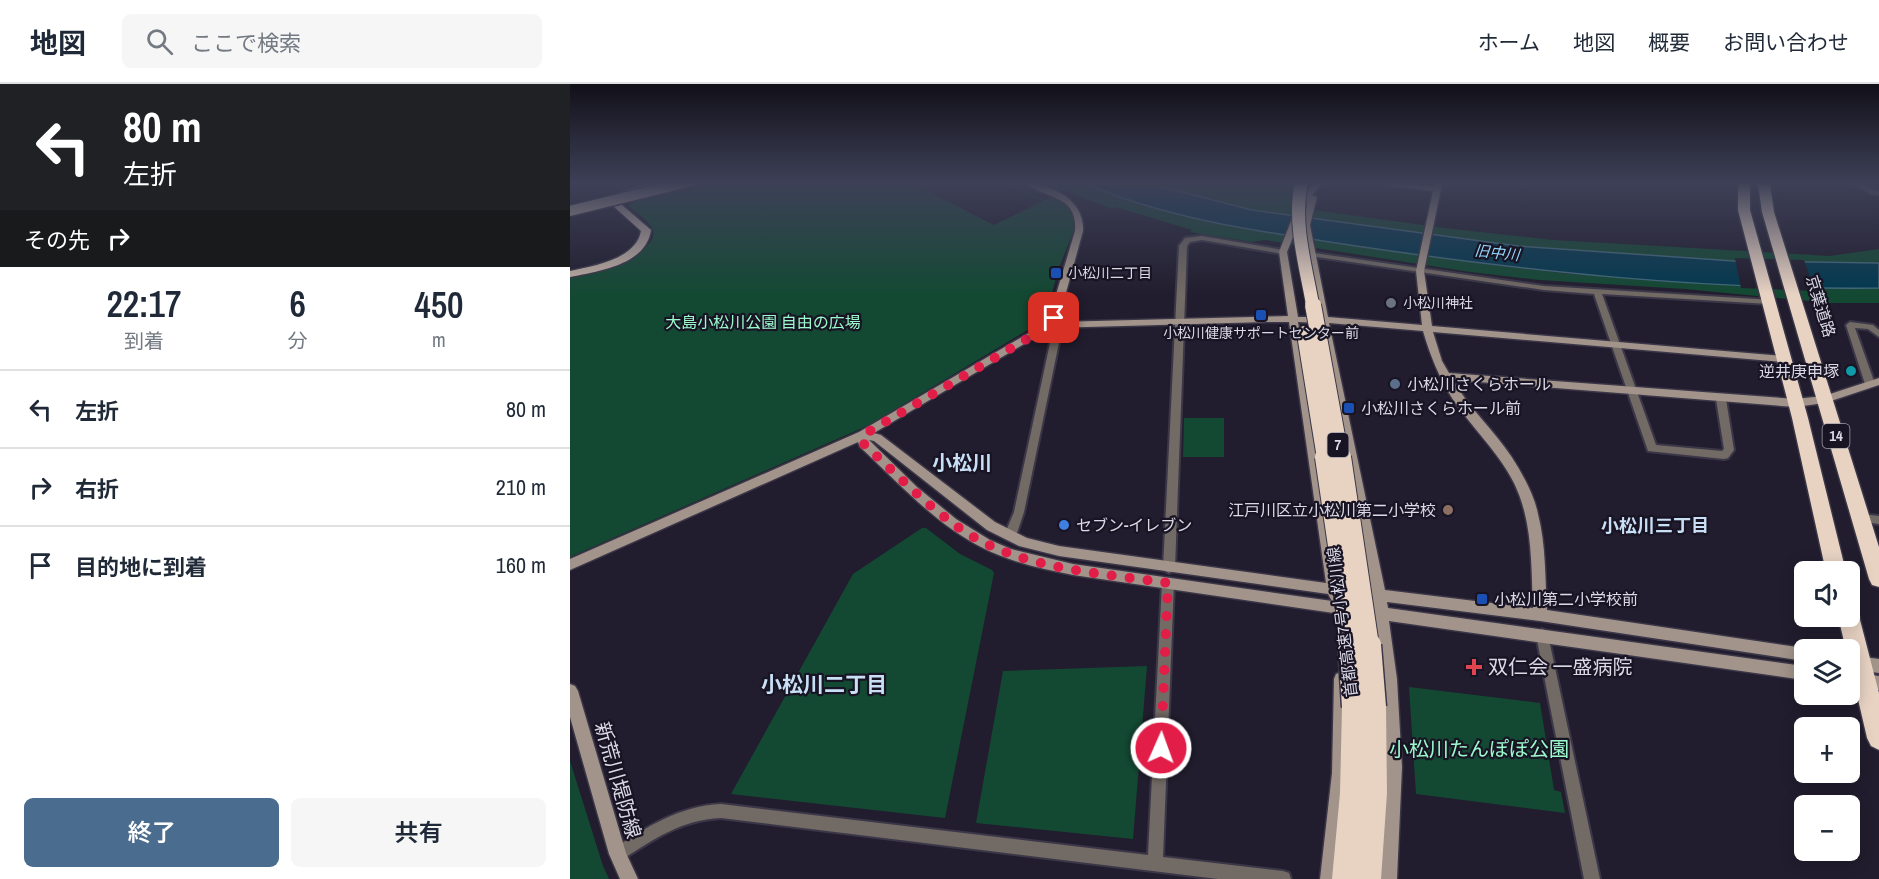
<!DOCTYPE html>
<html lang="ja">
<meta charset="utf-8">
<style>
:root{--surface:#fff;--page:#f6f6f7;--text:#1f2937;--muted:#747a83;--line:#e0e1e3;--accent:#4a6c8e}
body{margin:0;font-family:"Archivo Narrow","Noto Sans JP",sans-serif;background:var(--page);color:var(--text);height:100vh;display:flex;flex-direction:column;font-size:22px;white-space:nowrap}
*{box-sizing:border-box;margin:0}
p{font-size:20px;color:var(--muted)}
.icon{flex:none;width:33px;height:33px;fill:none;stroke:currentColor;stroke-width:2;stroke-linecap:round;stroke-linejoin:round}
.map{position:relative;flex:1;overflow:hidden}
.panel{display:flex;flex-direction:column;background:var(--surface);width:570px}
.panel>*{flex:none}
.guide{background:#202124;color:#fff;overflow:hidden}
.fabs{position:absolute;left:1224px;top:477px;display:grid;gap:12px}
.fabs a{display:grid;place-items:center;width:66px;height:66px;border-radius:9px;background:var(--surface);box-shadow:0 3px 15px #0003;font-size:30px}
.pin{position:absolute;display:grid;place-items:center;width:51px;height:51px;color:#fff;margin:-26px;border-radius:12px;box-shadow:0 3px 9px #0006}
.me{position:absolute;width:66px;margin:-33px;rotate:2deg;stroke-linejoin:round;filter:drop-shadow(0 0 4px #0008)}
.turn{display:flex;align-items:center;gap:21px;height:126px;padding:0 24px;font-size:27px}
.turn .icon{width:78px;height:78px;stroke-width:2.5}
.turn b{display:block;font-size:42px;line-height:51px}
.then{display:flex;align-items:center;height:57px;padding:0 24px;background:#0003;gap:12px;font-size:22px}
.eta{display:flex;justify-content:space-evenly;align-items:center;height:102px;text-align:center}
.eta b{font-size:36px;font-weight:600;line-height:42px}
.cta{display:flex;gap:12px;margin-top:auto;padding:12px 24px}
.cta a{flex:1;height:69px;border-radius:9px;background:var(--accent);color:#fff;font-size:24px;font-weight:600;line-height:69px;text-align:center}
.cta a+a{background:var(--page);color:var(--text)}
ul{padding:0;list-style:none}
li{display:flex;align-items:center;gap:18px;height:78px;padding:0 24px;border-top:2px solid var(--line)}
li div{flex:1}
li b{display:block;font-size:22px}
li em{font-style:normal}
header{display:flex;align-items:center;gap:36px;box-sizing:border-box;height:84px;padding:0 30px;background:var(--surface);border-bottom:2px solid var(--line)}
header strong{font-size:28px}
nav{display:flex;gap:33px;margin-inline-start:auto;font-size:21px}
.search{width:420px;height:54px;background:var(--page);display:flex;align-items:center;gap:15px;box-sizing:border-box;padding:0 21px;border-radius:9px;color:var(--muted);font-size:22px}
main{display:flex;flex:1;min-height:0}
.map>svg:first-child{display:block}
.green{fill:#134933}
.water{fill:#02394f;stroke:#43697c;stroke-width:1.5}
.pier{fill:#211d2e}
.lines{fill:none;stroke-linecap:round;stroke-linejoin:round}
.street-casing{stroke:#3b3748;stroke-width:4}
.secondary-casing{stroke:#3b3748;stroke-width:3}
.primary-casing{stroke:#3b3748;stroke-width:3}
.highway-casing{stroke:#3b3748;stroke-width:3}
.street{fill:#726a64;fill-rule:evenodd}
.secondary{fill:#a2948a;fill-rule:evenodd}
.primary{fill:#c6b5a8;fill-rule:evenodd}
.highway{fill:#e8d3c3;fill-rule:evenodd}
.primary-bridge-casing{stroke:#3b3748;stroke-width:13;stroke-linecap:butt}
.highway-bridge-far3-casing{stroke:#3b3748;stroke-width:15;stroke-linecap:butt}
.highway-bridge-far2-casing{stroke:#3b3748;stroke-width:18;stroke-linecap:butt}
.highway-bridge-far1-casing{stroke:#3b3748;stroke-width:22;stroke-linecap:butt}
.highway-bridge-casing{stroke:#3b3748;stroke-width:27;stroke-linecap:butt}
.primary-bridge{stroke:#c6b5a8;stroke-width:10}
.highway-bridge-far3{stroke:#e8d3c3;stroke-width:13}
.highway-bridge-far2{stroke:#e8d3c3;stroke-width:16}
.highway-bridge-far1{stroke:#e8d3c3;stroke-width:20}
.highway-bridge{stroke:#e8d3c3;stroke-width:24}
.route{stroke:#e11d48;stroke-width:10;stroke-dasharray:0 18}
.transit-dot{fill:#1a4fb4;stroke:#181424;stroke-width:2}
.worship-dot{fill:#6b7280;stroke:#181424;stroke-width:2}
.culture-dot{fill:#0f9aa8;stroke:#181424;stroke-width:2}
.service-dot{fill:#5c6f8a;stroke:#181424;stroke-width:2}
.education-dot{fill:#8d6e63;stroke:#181424;stroke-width:2}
.shop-dot{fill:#3f7fe0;stroke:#181424;stroke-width:2}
.health-dot{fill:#e0444e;stroke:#181424;stroke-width:2}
.labels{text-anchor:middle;stroke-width:4.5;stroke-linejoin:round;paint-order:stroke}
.far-poi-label{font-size:14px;fill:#dbd9e5;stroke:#181424;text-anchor:start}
.far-water-label{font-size:15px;font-style:italic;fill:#93d5f9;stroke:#181424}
.shield{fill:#181424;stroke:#a09eab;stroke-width:1.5}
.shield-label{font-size:15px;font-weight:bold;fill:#dbd9e5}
.street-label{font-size:16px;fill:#dbd9e5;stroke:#181424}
.park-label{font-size:16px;fill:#9bfacc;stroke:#181424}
.poi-label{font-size:16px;fill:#dbd9e5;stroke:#181424;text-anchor:start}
.neighbourhood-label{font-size:18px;font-weight:bold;fill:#c8dff6;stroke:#181424}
.quarter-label{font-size:20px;font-weight:bold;fill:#c8dff6;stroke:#181424}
.near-poi-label{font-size:20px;fill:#dbd9e5;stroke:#181424;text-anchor:start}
.near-park-label{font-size:20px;fill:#9bfacc;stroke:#181424}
.near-street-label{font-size:20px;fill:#dbd9e5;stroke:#181424}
.near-neighbourhood-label{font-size:21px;font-weight:bold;fill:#c8dff6;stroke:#181424}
</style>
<header>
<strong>地図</strong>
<div class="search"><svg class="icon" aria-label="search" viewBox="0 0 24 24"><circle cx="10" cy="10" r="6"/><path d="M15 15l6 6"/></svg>ここで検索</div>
<nav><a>ホーム</a><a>地図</a><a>概要</a><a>お問い合わせ</a></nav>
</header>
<main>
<section class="panel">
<div class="guide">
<div class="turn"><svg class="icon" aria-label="left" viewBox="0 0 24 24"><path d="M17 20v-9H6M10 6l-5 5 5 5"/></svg><div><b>80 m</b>左折</div></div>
<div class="then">その先<svg class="icon" aria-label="right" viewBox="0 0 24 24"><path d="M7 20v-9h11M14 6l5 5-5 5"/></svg></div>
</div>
<div class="eta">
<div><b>22:17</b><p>到着</p></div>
<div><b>6</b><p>分</p></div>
<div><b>450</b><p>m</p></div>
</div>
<ul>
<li><svg class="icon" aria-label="left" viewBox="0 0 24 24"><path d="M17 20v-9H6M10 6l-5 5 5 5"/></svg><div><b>左折</b></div><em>80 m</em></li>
<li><svg class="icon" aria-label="right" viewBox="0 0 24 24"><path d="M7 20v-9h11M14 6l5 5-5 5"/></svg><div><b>右折</b></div><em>210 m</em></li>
<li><svg class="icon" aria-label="arrive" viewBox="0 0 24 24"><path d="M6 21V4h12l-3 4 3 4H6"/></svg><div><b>目的地に到着</b></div><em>160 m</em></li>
</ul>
<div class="cta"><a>終了</a><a>共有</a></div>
</section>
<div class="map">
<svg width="1309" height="795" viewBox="0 0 1309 795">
<rect width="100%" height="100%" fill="#211d2e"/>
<path class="green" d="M138 100H344L424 141 473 117 437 100H440L475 116 482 113 500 124 505 132 506 141 488 186 478 225 473 235 461 244 299 341 0 473V193C15 188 95 170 82 144 78 136 65 128 58 122L67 116Z
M479 100H523L541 110 585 124 669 144 930 182 1001 190 1167 200 1309 204V219H1260L1115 205 970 196 900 188 695 156 682 158 620 148 622 146 546 123 542 125Z
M581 100H742L729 124 874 144 983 156 1260 172 1309 165V179L1164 177 948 162 682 126Z
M614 334H654V373H613Z
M352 444H356L390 470 422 486 424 489 375 734 161 710 283 490Z
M577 582 563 755 406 739 433 587Z
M839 603 970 619 984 706 991 708 995 729 846 710Z
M0 677 33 782 39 795H0Z"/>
<path class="water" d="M523 100H581L682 126 948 162 1164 177 1309 179V204C1136 206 964 188 793 163 702 149 609 138 523 103L525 101Z"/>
<path class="pier" d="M1165 174 1234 176 1245 207 1171 204Z"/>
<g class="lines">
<g class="street-casing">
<path id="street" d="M1286 100C1296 100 1300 107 1309 107V111L1301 110Z
M632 152 713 166 717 168 713 170 632 156 620 158 617 162 605 484 603 487 599 489 595 487 593 484 609 162 615 154Z
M737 168 974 202 1202 216V220H1199L1032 210 1086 361 1152 367 1154 365 1146 315 1151 312 1156 315 1164 366 1158 374 1154 375 1078 367 1024 210 974 206 740 172 736 170Z
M479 238 492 244 454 428 446 452 444 455H436L434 452 444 428 483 245 475 241Z
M1280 238 1303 241 1309 246V253L1298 245 1285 244 1305 300 1303 302 1300 303 1295 300 1276 241Z
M1291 430 1309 432V440L1287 437 1286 434 1287 431Z
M598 494 602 495 604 499 593 773 713 787 719 789 721 795H648L151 734C111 736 86 754 53 775L48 778 43 775 40 770 43 765C77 743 109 722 151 720L578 771 592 499 594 495Z
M972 545 976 547 978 551 1030 795H1014L966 551 968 547Z"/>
</g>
<g class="secondary-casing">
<path id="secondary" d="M456 100C483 100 515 117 513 147L489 234 486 238 718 232 709 168 728 119 743 100H751L742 111 747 113 740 141 758 233 852 241 846 187 863 107 822 102 818 100 864 102V100H872L854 187 862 242 1212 272 1217 275 1212 278 863 248 872 277 879 289 1225 315 1254 312 1309 294V301L1255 319 1225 323 883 296C899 324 923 345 941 372 952 389 964 410 968 430 976 461 975 494 977 526L1234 564 1237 566H1234V577L970 537 817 518 818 524 1234 582V596L819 537 827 595 832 683 827 795H809L816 683 813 595 805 535 503 491C472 485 440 478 411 463 364 439 328 398 290 363L288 358 0 486V475L289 348 476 239 479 234 505 147C508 112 478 115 456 100ZM738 116 732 141 748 233H728L717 168ZM697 238H719L756 499 489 462 457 454 425 438 311 351 304 349 481 244ZM728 238 749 239 801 504 770 500ZM759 239 853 247C860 271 869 293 882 314 901 343 928 367 944 399 963 438 961 481 963 524L815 506ZM299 356 304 357 417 446 449 462 489 472 758 510 762 517 503 480 441 465 420 456 386 435 347 403ZM772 512 803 516V522L766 517 770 516Z
M1280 571 1309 575V589L1280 585Z
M771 588 776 590 778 595V689L768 795H750L762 689 764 595 766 590Z
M1280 588 1309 592V606L1280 602Z
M0 600 5 602 8 607 56 769 68 795H50L39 770 0 633Z"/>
</g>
<g class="primary-casing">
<path id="primary" d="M75 100H90L45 115 81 146C76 181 29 187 0 193V187C24 182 66 175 71 147L41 120 39 118 42 116 38 113Z
M109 100H126L97 109 92 106Z"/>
</g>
<g class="highway-casing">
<path id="highway" d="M1168 100H1180V126L1238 334 1276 488H1256L1222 334 1168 126Z
M1188 100H1200L1204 128 1309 463V503L1302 501 1299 495 1192 128Z
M1280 523 1285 526 1289 532 1309 609V666L1301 662 1297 654 1280 581V566H1276L1268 532H1280Z
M784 612 792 615 794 619 796 615 804 612 812 615 816 623 817 709 811 795H762L770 709 772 623 776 615Z"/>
</g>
<use href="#street" class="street"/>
<use href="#secondary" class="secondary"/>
<use href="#primary" class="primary"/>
<use href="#highway" class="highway"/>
<g class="primary-bridge-casing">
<path id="primary-bridge" d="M0 127 110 100"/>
</g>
<g class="highway-bridge-far3-casing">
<path id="highway-bridge-far3" d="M731 100C723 140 736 183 743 223"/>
</g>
<g class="highway-bridge-far2-casing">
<path id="highway-bridge-far2" d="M743 221 771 374
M735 250 755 374"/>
</g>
<g class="highway-bridge-far1-casing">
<path id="highway-bridge-far1" d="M755 373 771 482 780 562
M771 373 799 562"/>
</g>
<g class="highway-bridge-casing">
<path id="highway-bridge" d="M780 561 784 623
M799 561 804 623"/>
</g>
<use href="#primary-bridge" class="primary-bridge"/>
<use href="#highway-bridge-far3" class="highway-bridge-far3"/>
<use href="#highway-bridge-far2" class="highway-bridge-far2"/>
<use href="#highway-bridge-far1" class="highway-bridge-far1"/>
<use href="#highway-bridge" class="highway-bridge"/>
</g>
<linearGradient id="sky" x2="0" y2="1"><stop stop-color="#121019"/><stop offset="0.47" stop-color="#3d4057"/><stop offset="1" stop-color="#3d4057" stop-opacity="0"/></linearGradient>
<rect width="1309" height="211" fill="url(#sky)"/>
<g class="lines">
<path class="route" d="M484 234 474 245 293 351 294 360C326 390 359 424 395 448 455 486 530 489 598 499L591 664"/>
</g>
<g class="transit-dot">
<rect x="480" y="183" width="12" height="12" rx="3"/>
<rect x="685" y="225" width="12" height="12" rx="3"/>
<rect x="773" y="318" width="12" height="12" rx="3"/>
<rect x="906" y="509" width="12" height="12" rx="3"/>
</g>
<circle class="worship-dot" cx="821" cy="219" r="6"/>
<circle class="culture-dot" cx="1281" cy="287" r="6"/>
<circle class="service-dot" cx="825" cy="300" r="6"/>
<circle class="education-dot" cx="878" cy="426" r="6"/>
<circle class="shop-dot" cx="494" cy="441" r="6"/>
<path class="health-dot" d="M901 574h6v6h6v6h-6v6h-6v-6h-6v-6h6z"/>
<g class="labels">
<g class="far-poi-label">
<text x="498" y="194">小松川二丁目</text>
<text x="833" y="224">小松川神社</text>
<text x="691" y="254" text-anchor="middle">小松川健康サポートセンター前</text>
</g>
<g class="far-water-label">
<text transform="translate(927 169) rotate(6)" y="5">旧中川</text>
</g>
<g class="shield">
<rect x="1252.5" y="340" width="27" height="24" rx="4.5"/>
<rect x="757.5" y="349" width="21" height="24" rx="4.5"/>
</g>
<g class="shield-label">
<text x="1266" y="357">14</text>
<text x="768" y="366">7</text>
</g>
<g class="street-label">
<text transform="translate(1251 222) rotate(73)" y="6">京葉道路</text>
<text transform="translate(772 538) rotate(-97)" y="6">首都高速7号小松川線</text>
</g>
<g class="park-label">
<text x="193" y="244">大島小松川公園 自由の広場</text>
</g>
<g class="poi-label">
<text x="1269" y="293" text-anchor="end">逆井庚申塚</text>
<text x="837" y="306">小松川さくらホール</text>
<text x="791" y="330">小松川さくらホール前</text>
<text x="866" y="432" text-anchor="end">江戸川区立小松川第二小学校</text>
<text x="506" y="447">セブン-イレブン</text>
<text x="924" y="521">小松川第二小学校前</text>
</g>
<g class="neighbourhood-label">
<text x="1085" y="448">小松川三丁目</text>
</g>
<g class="quarter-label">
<text x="392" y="386">小松川</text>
</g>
<g class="near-poi-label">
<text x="918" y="590">双仁会 一盛病院</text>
</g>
<g class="near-park-label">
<text x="909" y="672">小松川たんぽぽ公園</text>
</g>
<g class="near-street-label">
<text transform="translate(48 696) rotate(74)" y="7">新荒川堤防線</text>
</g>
<g class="near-neighbourhood-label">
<text x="254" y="608">小松川二丁目</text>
</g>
</g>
</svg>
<div class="fabs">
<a><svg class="icon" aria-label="sound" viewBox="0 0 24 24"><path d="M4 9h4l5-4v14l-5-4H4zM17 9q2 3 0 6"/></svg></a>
<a><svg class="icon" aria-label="layers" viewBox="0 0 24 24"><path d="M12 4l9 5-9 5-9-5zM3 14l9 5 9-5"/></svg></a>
<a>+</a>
<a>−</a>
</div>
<div class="pin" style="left:484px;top:234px;background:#d93025"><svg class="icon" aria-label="arrive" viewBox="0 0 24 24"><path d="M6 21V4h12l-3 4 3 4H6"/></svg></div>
<svg class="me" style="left:591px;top:664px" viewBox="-20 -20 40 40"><circle r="17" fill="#e11d48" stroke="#fff" stroke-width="3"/><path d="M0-11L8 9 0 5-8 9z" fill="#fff"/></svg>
</div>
</main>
